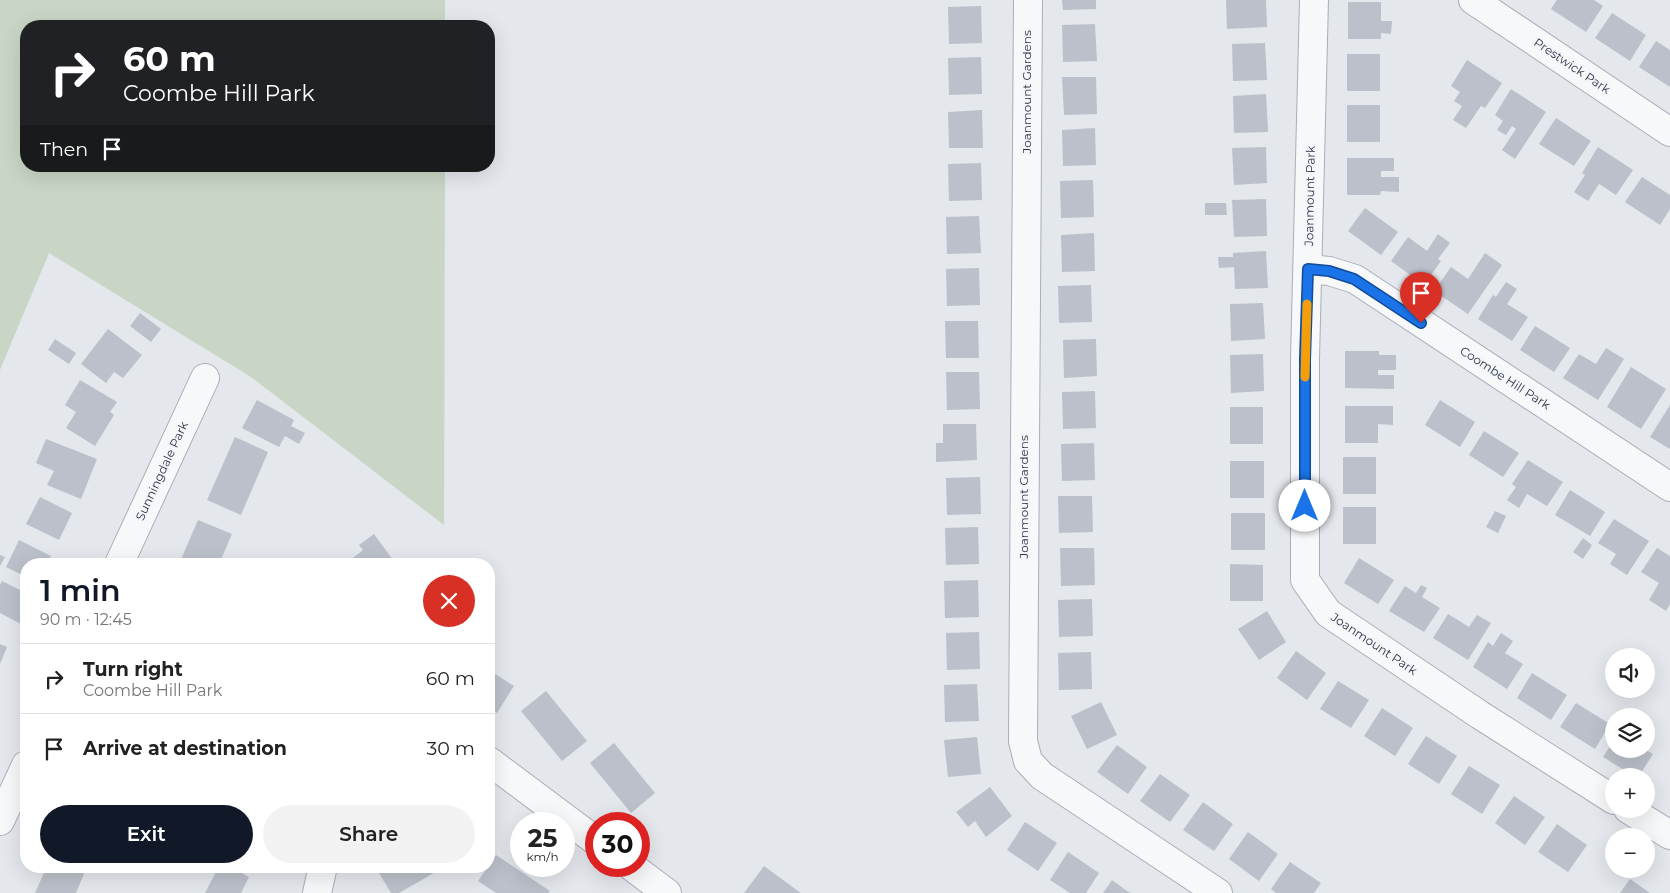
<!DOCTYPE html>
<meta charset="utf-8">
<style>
:root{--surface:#fff;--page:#f2f2f2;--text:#222;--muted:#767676;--line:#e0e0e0;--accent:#111827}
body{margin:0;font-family:Montserrat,sans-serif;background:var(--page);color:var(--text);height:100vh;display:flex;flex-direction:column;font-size:19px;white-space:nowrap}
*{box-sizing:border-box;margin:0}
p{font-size:16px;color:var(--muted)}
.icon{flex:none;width:28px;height:28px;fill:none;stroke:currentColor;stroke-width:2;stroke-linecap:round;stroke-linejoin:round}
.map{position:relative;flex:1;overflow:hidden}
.panel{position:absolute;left:20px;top:558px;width:475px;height:315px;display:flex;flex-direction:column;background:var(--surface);border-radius:20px;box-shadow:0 5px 20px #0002}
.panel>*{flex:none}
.guide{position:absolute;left:20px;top:20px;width:475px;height:152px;border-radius:20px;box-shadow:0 5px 20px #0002;background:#202124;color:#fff;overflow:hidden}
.controls{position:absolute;left:1605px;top:648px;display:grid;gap:10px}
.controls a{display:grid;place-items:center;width:50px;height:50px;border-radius:50%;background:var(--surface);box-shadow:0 5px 20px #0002;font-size:25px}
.speed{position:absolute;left:510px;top:812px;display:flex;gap:10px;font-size:25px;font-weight:700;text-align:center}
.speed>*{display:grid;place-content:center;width:65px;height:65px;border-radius:50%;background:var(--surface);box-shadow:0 5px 20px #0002;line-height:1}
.speed small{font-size:12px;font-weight:400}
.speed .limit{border:8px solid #d22;background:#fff;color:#111}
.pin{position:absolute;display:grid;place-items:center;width:42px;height:42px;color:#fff;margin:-51px -21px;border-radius:50% 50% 50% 0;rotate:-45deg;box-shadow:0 0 5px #0007}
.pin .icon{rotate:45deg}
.me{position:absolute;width:55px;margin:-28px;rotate:0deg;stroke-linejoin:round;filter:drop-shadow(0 0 4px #0008)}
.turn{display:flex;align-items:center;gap:18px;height:105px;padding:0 20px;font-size:22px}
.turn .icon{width:65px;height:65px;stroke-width:2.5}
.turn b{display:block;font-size:35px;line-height:42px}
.then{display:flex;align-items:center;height:48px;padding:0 20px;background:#0003;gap:10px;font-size:19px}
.round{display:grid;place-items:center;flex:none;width:52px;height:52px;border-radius:26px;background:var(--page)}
.summary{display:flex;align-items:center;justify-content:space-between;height:85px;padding:0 20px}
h1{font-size:30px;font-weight:600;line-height:38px;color:var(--accent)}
.primary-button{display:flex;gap:10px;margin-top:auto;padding:10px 20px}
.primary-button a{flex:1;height:58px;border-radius:30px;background:var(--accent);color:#fff;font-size:20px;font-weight:600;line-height:58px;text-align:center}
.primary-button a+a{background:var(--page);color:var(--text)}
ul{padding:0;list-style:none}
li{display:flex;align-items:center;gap:15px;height:70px;padding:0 20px;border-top:1px solid var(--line)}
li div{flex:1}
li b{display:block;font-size:19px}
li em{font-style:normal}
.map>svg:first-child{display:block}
.green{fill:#c9d6c5}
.building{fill:#bbc0ca}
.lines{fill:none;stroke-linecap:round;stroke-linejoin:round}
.minor-casing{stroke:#a9aeb7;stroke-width:30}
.minor{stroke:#f7f8fa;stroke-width:28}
.route-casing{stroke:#114b97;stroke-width:12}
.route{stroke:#1a73e8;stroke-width:9}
.slow{stroke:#f59e0b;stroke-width:9}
.labels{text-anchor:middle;stroke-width:4.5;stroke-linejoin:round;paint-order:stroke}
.street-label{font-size:12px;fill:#2b3445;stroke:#f4f6f9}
</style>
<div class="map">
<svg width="1670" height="893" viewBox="0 0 1670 893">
<rect width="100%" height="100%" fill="#e4e7ec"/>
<path class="green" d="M0 0H445V26H26V166H445L444 525 251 377 49 253 0 370Z"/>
<path class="building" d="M1062 0H1096V9L1063 10Z
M1226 0H1266L1267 27 1227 29Z
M1557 0H1594L1603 6 1586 32 1551 9Z
M1348 2H1381V21H1392L1391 34 1381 33V39H1348Z
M981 6 982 43 949 44 948 7Z
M1612 13 1646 35 1630 61 1595 38Z
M1095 24 1097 61 1063 62 1062 25Z
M1656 41 1670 50V87L1639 67Z
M1265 43 1267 80 1233 81 1232 44Z
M1347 54H1380V91H1347Z
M981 57 982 94 949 95 948 58Z
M1467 60 1502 83 1485 108 1481 106 1466 128 1453 120 1462 106 1454 101 1460 92 1451 86Z
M1062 77H1096L1097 114 1064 115Z
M1511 89 1546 112 1515 159 1502 150 1516 129 1512 126 1506 135 1497 130 1503 121 1495 115Z
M1266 94 1268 132 1234 133 1233 96Z
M1347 105H1380V142H1347Z
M982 110 983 148H949L948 112Z
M1556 118 1591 141 1574 166 1539 144Z
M1095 128 1096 165 1063 166 1062 130Z
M1266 147 1267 183 1234 185 1232 148Z
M1598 147 1633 170 1616 195 1599 184 1588 201 1574 192 1585 175 1582 173Z
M1347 158H1394V171H1381V177H1399V192L1381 191 1380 195H1347Z
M981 163 982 200 949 201 948 164Z
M1642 177 1670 195V209L1660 225 1625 202Z
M1093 180 1094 217 1061 218 1060 181Z
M1266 199 1267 236 1234 237 1232 200Z
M1205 203H1226L1227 215H1205Z
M1365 208 1398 232 1381 255 1348 231Z
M979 216 981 253 947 254 946 217Z
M1094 233 1095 271 1062 272 1061 235Z
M1438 234 1450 243 1438 259 1441 261 1424 285 1391 261 1408 237 1427 251Z
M1266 251 1268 288 1235 289 1234 267 1219 268 1218 257H1233V253Z
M1485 253 1502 265 1468 314 1434 291 1451 267 1468 279Z
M979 268 980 305 947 306 946 269Z
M1506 282 1517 289 1507 304 1528 317 1512 341 1478 319 1493 295 1496 297Z
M1091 285 1092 322 1059 323 1058 286Z
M1263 303 1265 339 1231 341 1230 304Z
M140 313 161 329 151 342 130 326Z
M945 321H978L979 358H946Z
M1535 326 1570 348 1554 372 1520 350Z
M108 329 142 355 123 378 114 372 106 383 81 364Z
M55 339 76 353 69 364 48 350Z
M1096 339 1097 376 1064 378 1063 340Z
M1606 348 1624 359 1598 400 1563 378 1579 354 1596 364Z
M1345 351H1379V355H1396V370H1378V375H1394V389L1345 388Z
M1263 354 1264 391 1231 393 1230 355Z
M1631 367 1666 389 1641 429 1607 407Z
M946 372H979L980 409 947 410Z
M80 380 117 402 110 412 114 415 95 446 66 428 76 412 65 405Z
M1095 391 1096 428 1063 429 1062 392Z
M257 400 294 420 291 426 305 433 299 444 285 436 279 447 242 428Z
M1440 400 1475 422 1460 447 1425 425Z
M1670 405V449L1650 437Z
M1345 406H1393V425L1378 424V443H1345Z
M1230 407H1263V444H1230Z
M943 424H976L977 460 936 462V443H943Z
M1484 431 1519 453 1503 477 1469 455Z
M235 437 268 452 241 515 207 500Z
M46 439 97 459 81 499 47 485 54 471 36 463Z
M1094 443 1095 480 1062 481 1061 444Z
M1343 457H1376V494H1343Z
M1528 460 1563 482 1547 506 1527 494 1519 508 1507 500 1516 487 1512 484Z
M1230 461H1264V498H1230Z
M980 477 981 514 947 515 946 478Z
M1570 490 1605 512 1590 536 1555 515Z
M1058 496H1092L1093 532 1059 533Z
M40 497 72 513 59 540 26 524Z
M1343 507H1376V544H1343Z
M1495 511 1506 516 1498 533 1486 527Z
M1231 513H1265V550H1231Z
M1614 519 1649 541 1627 575 1610 564 1616 554 1598 543Z
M198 520 232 534 219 564H179Z
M978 527 979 564 946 565 945 528Z
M374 534 393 560 388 564H345L363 550 359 545Z
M1583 538 1592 545 1583 559 1573 552Z
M19 540 51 556 48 564H26V577L6 567Z
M1060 548H1094L1095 585 1061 586Z
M1657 548 1670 556V604L1666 611 1649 600 1659 583 1641 572Z
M0 555 5 557 0 566Z
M1359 558 1394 580 1378 604 1344 583Z
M1230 564 1263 565V601H1230Z
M978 580 979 617 945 618 944 581Z
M2 581 26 593V614L21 624 0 613V585Z
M1421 585 1427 588 1422 597 1440 608 1424 632 1389 611 1405 586 1416 593Z
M1092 599 1093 636 1059 637 1058 600Z
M1267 611 1286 642 1259 660 1238 629Z
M1448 614 1469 627 1477 615 1491 623 1468 660 1433 638Z
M979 632 980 669 947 670 946 633Z
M1501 633 1513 641 1505 653 1523 664 1507 689 1473 667 1488 642 1493 646Z
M0 644 7 647 0 664Z
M1296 651 1326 673 1307 700 1277 678Z
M1091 652 1092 689 1059 690 1058 653Z
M489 670 514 686 497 713 489 708Z
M1532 673 1567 695 1551 720 1517 698Z
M1338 681 1369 700 1351 728 1320 709Z
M977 684 979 721 945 722 944 685Z
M546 691 587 741 562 761 521 711Z
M1101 702 1117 735 1087 749 1071 716Z
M1576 703 1610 724 1595 749 1560 727Z
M1382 708 1413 728 1395 756 1364 736Z
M1426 736 1457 756 1439 784 1408 764Z
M977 737 981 774 948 777 944 740Z
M1614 740V749H1644L1653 754 1639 776H1634L1603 757Z
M614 743 655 793 631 813 590 763Z
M1117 745 1147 767 1128 794 1097 772Z
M1469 766 1500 785 1482 814 1451 794Z
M1160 774 1190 795 1170 822 1140 801Z
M990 787 1012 816 986 837 975 821 968 827 956 812Z
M1514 796 1545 817 1525 845 1495 823Z
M1203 802 1233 824 1214 851 1183 830Z
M1025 822 1057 843 1038 871 1007 850Z
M1557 824 1587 845 1568 872 1538 852Z
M1248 832 1278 854 1259 881 1229 859Z
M1068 852 1099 873 1086 893H1070L1050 880Z
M496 855 550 891 548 893H496L478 881Z
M1290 862 1321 883 1314 893H1276L1271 889Z
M47 866H80L86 869 76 893H35Z
M219 866H229L249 877 241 893H205Z
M390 866H446L399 893H391L379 873Z
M764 866 798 891 801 893H744Z
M1630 879 1650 893H1620Z
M1112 880 1127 891 1131 893H1103Z"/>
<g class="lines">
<g class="minor-casing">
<path id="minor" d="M1028 0 1023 741 1028 761 1042 776 1218 893
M1314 0 1305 359V580L1328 613 1480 715 1614 800
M1473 0 1670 132
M1308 269 1329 271 1355 279 1670 487
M119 564 205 378
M489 761 596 841
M1628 809 1670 835
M0 821 26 765
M631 866 667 893
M317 893 323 866"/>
</g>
<use href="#minor" class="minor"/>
</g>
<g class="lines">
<g class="route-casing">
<path id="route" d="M1305 506V359L1308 269 1329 271 1354 279 1421 323"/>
</g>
<use href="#route" class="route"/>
<path class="slow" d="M1305 377 1307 304"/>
</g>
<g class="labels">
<g class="street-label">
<text transform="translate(1572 66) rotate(34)" y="4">Prestwick Park</text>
<text transform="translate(1027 92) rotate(-90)" y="4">Joanmount Gardens</text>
<text transform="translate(1310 196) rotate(-89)" y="4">Joanmount Park</text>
<text transform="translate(1505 378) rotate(33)" y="4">Coombe Hill Park</text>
<text transform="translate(162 471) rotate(-65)" y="4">Sunningdale Park</text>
<text transform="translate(1024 497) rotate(-90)" y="4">Joanmount Gardens</text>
<text transform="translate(1374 644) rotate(34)" y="4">Joanmount Park</text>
</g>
</g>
</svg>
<div class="controls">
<a><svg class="icon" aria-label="sound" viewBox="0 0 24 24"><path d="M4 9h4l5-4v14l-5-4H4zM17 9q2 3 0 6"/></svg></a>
<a><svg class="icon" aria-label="layers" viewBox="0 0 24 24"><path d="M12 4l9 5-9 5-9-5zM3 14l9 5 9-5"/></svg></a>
<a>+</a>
<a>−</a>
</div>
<div class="speed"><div>25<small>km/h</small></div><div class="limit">30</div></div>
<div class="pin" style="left:1421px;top:323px;background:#d93025"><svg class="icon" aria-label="arrive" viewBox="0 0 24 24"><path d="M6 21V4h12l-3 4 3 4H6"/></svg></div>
<svg class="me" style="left:1305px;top:506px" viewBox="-20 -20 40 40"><circle r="19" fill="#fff"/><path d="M0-13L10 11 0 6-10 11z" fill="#1a73e8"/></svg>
<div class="guide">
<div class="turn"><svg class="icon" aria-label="right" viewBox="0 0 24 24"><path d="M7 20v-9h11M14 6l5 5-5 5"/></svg><div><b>60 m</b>Coombe Hill Park</div></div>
<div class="then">Then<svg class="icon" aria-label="arrive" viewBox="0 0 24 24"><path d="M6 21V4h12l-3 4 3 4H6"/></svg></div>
</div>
<section class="panel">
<div class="summary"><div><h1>1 min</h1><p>90 m · 12:45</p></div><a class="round" style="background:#d93025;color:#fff"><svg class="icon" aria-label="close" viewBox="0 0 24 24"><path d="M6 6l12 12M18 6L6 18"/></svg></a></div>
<ul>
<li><svg class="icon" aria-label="right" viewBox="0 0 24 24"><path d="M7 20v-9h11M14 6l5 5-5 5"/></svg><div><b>Turn right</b><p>Coombe Hill Park</p></div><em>60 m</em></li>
<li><svg class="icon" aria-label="arrive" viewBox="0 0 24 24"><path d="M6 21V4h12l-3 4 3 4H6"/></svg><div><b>Arrive at destination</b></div><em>30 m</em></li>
</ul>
<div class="primary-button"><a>Exit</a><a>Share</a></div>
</section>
</div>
